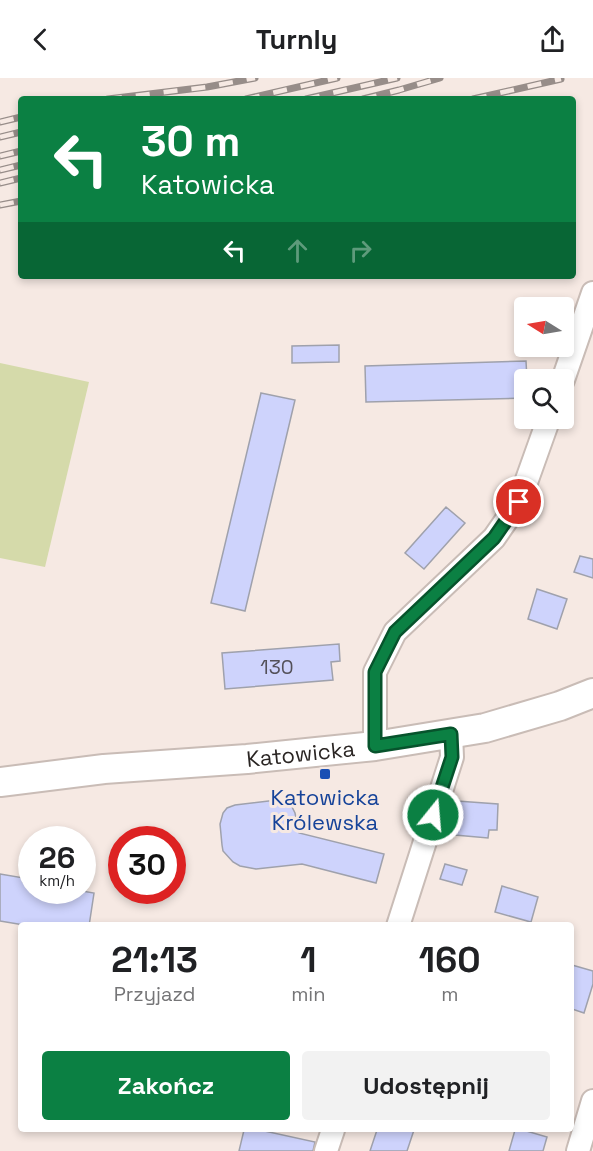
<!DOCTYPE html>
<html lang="pl">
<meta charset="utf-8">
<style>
:root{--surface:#fff;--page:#f2f2f2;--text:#202124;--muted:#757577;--accent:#0b8043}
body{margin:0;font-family:"Space Grotesk",sans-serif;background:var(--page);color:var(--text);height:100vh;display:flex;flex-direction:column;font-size:22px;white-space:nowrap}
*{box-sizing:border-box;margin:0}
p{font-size:20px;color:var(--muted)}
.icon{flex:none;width:33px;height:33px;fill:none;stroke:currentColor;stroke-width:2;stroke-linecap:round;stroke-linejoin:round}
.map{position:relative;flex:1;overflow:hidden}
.panel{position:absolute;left:18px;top:844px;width:556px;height:210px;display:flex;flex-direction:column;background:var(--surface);border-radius:6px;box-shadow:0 3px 9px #0003}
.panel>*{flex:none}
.top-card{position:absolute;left:18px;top:18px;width:558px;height:183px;border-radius:6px;box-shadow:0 3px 9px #0003;background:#0b8043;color:#fff;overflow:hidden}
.needle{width:39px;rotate:281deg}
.fabs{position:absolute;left:514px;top:219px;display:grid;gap:12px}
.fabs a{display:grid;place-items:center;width:60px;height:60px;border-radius:6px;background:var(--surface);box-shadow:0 3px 9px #0003;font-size:30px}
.speed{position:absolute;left:18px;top:748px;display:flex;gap:12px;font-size:30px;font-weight:700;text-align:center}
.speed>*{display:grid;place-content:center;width:78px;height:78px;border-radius:50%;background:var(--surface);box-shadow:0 3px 9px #0003;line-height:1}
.speed small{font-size:15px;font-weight:400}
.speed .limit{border:9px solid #d22;background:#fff;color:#111}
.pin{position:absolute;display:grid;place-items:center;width:51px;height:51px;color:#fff;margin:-26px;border:3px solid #fff;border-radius:50%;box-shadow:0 2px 6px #0007}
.me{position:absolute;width:66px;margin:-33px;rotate:17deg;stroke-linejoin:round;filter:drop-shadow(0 0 4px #0008)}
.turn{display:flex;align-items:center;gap:21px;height:126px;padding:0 24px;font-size:27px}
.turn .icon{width:78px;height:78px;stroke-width:2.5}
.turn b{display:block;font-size:42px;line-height:51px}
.lanes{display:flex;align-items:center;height:57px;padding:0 24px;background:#0003;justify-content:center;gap:30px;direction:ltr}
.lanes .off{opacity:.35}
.eta{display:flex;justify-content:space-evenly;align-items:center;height:102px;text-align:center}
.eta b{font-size:36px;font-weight:800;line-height:42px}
.button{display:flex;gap:12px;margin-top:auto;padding:12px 24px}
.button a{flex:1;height:69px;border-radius:6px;background:var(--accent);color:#fff;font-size:24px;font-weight:800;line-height:69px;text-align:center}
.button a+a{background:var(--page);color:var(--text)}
header{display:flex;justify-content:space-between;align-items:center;height:78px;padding:0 24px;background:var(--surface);font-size:27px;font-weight:800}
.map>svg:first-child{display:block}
.green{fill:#d5daaa}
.building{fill:#ced3fc;stroke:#9fa1ac;stroke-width:1.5}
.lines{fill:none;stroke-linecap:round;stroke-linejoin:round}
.minor-casing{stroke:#c9bcb6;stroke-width:26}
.tertiary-casing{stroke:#c9bcb6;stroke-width:32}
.minor{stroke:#fff;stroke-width:22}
.tertiary{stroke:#fff;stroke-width:28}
.rail-casing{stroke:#978d89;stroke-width:7}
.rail{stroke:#f6e9e3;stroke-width:4.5;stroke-dasharray:14;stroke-linecap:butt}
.route-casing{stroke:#07532c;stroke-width:15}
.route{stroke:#0b8043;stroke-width:10}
.transit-dot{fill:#1a4fb4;stroke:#f6e9e3;stroke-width:2}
.labels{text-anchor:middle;stroke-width:6;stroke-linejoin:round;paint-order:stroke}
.number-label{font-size:20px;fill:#535059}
.street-label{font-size:22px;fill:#2a2523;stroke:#f6e9e3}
.transit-label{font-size:22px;fill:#164399;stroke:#f6e9e3}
</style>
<header><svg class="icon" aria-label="back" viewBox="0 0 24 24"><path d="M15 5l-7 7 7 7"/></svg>Turnly<svg class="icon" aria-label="share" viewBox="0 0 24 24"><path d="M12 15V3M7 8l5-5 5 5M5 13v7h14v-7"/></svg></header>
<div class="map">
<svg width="593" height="1073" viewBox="0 0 593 1073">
<rect width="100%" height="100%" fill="#f6e9e3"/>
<path class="green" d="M0 285 89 304 45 489 0 480Z"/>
<path class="building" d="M339 267V284L292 285V268Z
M526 283 527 302H525V320L366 324 365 288Z
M261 315 295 322 245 533 211 525Z
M446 429 465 445 424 491 405 475Z
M580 478 593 481V500L574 494Z
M537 511 567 521 557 551 528 541Z
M339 566 340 583 331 584 333 602 225 611 222 575Z
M277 722 287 724 291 727 295 735 299 755 384 776 376 805 302 786 256 791 240 788 233 784 223 773 222 767 220 746 223 735 227 730 235 727Z
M457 723 498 726 497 752H489L488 760 455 757Z
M445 786 467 792 462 807 440 801Z
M0 796 24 800 23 804 32 805V813H82L94 815 89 848H30L0 843Z
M502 808 538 819 531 844 495 834Z
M572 887 593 893V906L584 935 572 931Z
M244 1052H260L315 1064 313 1073H239Z
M377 1052H414L407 1073H370Z
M515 1052H523L547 1059 543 1073H509Z"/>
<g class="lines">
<g class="minor-casing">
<path id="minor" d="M563 302 593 215
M375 668V594L395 554 494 460 519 424 549 340
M398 848 452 679 451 656
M326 1073 333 1052
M578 1073 593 1023"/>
</g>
<g class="tertiary-casing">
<g id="tertiary">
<path id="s1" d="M0 704 104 691 247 681 375 668 485 650 560 628 593 615"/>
</g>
</g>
<use href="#minor" class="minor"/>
<use href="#tertiary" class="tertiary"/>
<g class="rail-casing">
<path id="rail" d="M108 21 207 9 255 0
M246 21 337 0
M306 21 397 0
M363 21 399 12 440 0
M473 21 561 1
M0 44 21 39
M0 59 21 54
M0 78 21 73
M0 92 21 87
M0 105 21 100
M0 127 21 123"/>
</g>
<use href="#rail" class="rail"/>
</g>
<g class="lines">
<g class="route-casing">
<path id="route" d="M433 737 452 679 451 656 375 668V594L395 554 494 460 519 424"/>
</g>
<use href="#route" class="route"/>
</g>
<rect class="transit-dot" x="319" y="690" width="12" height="12" rx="3"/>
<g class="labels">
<g class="number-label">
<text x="277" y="596">130</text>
</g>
<g class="street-label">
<text dy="8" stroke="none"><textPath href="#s1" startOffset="302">Katowicka</textPath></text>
</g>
<g class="transit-label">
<text x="325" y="727">Katowicka<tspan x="325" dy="25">Królewska</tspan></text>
</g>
</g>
</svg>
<div class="fabs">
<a><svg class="needle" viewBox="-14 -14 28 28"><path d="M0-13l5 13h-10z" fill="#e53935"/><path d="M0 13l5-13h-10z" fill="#757577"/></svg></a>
<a><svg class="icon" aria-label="search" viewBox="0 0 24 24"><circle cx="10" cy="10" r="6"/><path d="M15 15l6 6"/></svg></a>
</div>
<div class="speed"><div>26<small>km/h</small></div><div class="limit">30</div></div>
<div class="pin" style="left:519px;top:424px;background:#d93025"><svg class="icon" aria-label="arrive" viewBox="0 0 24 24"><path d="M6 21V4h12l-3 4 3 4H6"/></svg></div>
<svg class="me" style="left:433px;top:737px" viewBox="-20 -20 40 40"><circle r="17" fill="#0b8043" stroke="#fff" stroke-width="3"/><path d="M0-11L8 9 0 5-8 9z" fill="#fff"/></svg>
<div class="top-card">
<div class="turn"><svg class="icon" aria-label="left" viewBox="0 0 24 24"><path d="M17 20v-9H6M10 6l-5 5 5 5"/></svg><div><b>30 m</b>Katowicka</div></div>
<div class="lanes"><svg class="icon" aria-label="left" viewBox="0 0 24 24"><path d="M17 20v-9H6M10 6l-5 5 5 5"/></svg><svg class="icon off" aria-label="ahead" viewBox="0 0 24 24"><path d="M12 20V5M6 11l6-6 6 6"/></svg><svg class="icon off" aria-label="right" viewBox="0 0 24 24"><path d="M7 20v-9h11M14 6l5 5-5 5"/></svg></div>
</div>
<section class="panel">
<div class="eta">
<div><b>21:13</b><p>Przyjazd</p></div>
<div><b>1</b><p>min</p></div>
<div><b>160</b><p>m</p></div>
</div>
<div class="button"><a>Zakończ</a><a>Udostępnij</a></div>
</section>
</div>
